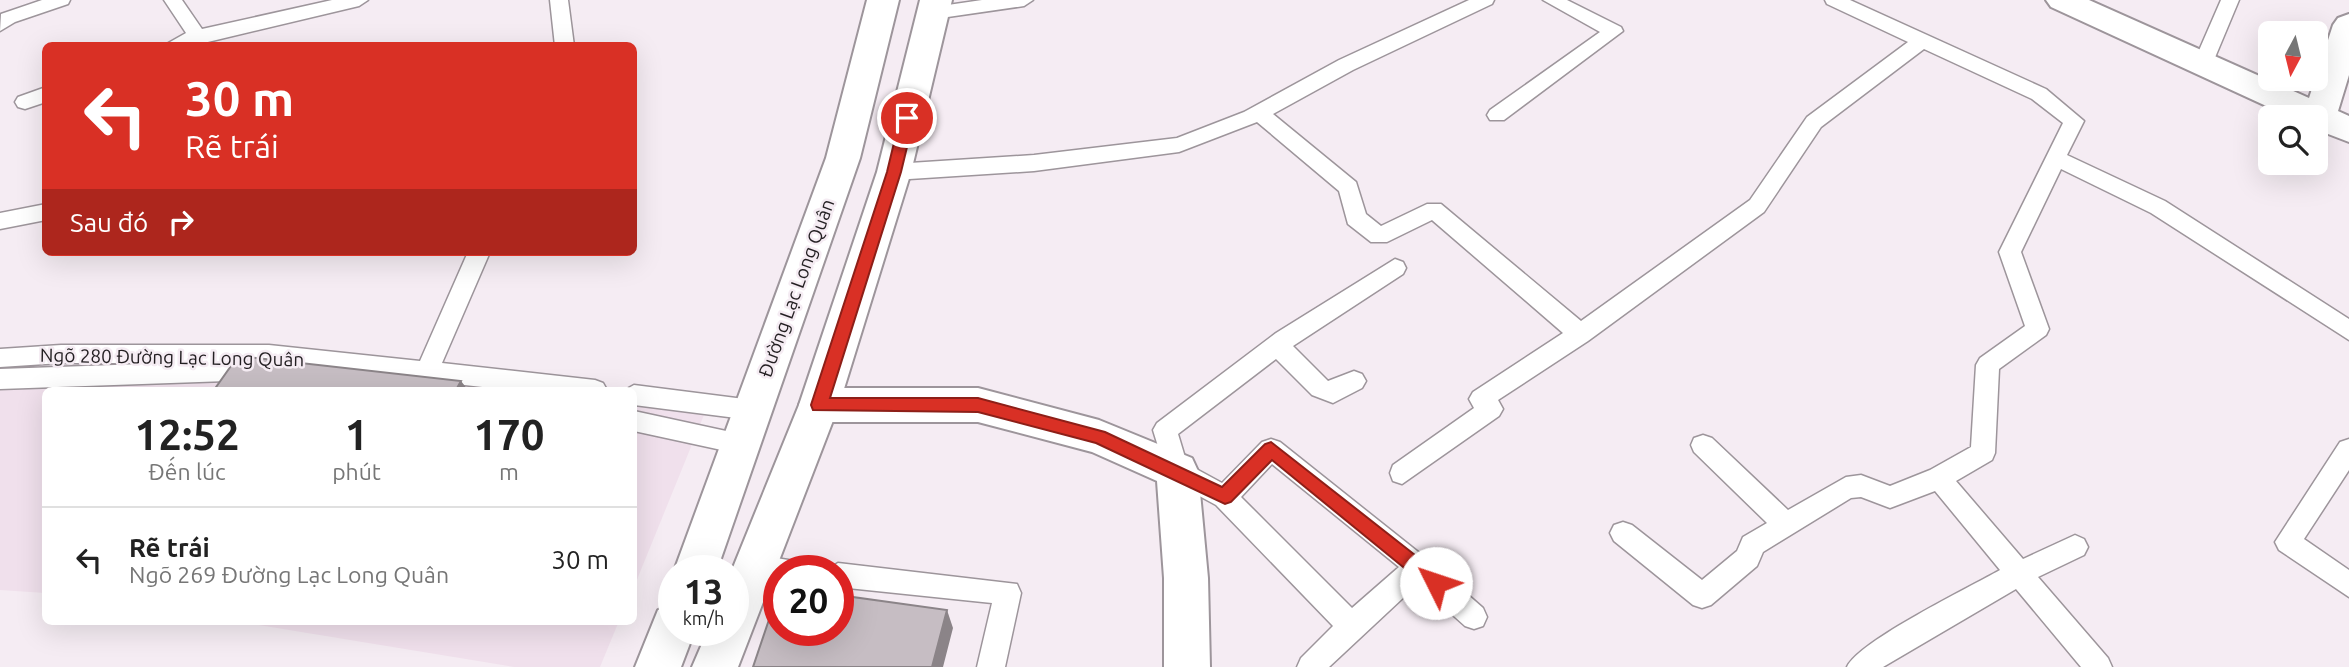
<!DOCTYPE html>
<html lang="vi">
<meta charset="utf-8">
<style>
:root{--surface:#fff;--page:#f2f2f2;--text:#222;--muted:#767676;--line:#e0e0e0}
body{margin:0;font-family:Ubuntu,sans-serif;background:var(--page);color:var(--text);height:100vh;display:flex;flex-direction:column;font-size:26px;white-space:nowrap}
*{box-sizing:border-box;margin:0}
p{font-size:23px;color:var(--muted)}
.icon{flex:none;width:38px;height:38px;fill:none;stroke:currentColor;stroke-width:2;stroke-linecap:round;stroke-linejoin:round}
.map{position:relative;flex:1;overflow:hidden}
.side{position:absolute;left:42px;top:387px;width:595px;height:238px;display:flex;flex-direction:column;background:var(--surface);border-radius:10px;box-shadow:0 7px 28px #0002}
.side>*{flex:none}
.guide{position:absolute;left:42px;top:42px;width:595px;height:214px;border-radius:10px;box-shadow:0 7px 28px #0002;background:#d93025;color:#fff;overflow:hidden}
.needle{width:46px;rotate:187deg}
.tools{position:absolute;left:2258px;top:21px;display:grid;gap:14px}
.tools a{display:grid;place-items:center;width:70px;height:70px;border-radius:10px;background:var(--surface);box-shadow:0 7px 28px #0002;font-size:35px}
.speed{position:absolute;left:658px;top:555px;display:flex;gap:14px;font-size:35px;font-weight:700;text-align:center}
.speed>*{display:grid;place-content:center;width:91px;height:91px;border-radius:50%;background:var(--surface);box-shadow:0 7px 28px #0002;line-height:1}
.speed small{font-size:18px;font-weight:400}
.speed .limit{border:10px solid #d22;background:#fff;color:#111}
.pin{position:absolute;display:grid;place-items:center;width:60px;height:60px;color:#fff;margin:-30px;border:4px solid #fff;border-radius:50%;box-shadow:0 2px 7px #0007}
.me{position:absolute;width:77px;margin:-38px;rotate:311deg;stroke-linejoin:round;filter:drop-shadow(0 0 5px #0008)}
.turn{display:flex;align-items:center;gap:24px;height:147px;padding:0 28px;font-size:32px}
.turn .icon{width:91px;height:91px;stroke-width:2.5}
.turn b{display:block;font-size:49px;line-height:60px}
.then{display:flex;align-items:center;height:66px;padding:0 28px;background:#0003;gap:14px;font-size:26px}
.eta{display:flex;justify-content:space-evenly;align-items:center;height:119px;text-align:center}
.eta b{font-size:42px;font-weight:700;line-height:49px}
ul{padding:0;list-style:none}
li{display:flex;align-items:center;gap:21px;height:105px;padding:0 28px;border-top:2px solid var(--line)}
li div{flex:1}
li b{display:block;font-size:26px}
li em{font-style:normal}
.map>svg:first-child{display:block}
.built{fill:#f0e0ec}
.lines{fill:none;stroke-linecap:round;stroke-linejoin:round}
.lane-casing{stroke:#9d959b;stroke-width:3}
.street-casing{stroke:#9d959b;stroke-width:4}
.secondary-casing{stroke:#9d959b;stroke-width:4}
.lane{fill:#fff;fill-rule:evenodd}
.street{fill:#fff;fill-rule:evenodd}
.secondary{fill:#fff;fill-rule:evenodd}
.shaded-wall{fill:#8b8488}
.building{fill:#c6bdc3;stroke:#8b8488;stroke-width:2}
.route{fill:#d93025;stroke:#8d1f18;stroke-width:2}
.labels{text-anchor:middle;stroke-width:5;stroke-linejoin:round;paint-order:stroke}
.street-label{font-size:19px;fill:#231f22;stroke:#f5ecf3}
</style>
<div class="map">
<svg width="2349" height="667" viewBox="0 0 2349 667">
<rect width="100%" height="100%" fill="#f5ecf3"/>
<path class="built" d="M253 363 519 390H46L45 593 0 590V373Z
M634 402 706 410 634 587Z
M235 621H619L600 667H514Z"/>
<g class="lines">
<g class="lane-casing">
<path id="lane" d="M42 0H70L68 4 15 22 0 31 1 14Z
M164 0H182L202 29 332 0H368L359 6 191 46H163L186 33Z
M550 0H568L574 46H555Z
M982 0H1033L1024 6 934 19 925 13 934 7Z
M1469 0H1494L1492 4 1353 70 1273 114 1356 182 1366 214 1381 226 1427 204H1441L1581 321 1750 200 1807 117 1908 42 1827 4 1825 0H1850L2046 89 2084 121 2067 155 2165 201 2349 319V340L2151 213 2061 169 2021 252 2049 329 2046 335 1999 369 1995 453 1992 460 1956 481 2023 559 2075 535 2084 539 2088 547 2084 555 2038 577 2108 658 2112 667H2081L2016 589 1883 667H1847C1859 641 1970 587 2000 570L1935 491 1890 508 1861 497 1851 498 1763 552 1757 566 1711 605 1702 608 1693 605 1614 541 1610 533 1614 525 1623 522 1632 525 1702 580 1737 551 1743 537 1767 523 1694 452 1691 445 1694 438 1703 435 1712 438 1788 510 1846 477 1861 475 1890 486 1930 470 1971 447 1976 365 1980 358 2025 326 1999 252 2063 123 2032 99 1924 49 1821 127 1764 212 1588 341 1498 400 1503 409 1499 416 1402 484 1393 481 1390 473 1393 465 1474 408 1469 399 1473 392 1563 333 1432 220 1387 242H1371L1348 224 1339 191 1257 122 1179 152 1034 171 894 180 887 177 884 172 887 167 894 164 1034 155 1177 138 1244 112 1339 60Z
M1543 0H1567L1621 27 1623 31 1504 120H1490L1487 115 1490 110 1600 32Z
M2221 0H2239L2211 67H2197L2194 62Z
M46 87V102L25 109 18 107 15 102 18 97Z
M46 204V220L0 229V213Z
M468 252H490L442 363 595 380 603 383 607 390H509L269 363 271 370 267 377 259 380 0 389V369L172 363H61L0 367V349L61 345H269L420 361Z
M1395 259 1403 262 1406 268 1403 274 1293 346 1328 381 1354 371 1362 374 1366 381 1362 388 1333 403 1312 395 1276 359 1178 434 1187 464 1222 483 1262 442 1271 439 1280 442 1427 559 1483 608 1487 617 1483 626 1474 629 1465 626 1418 584 1329 667H1297L1301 658 1333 626 1216 505 1168 479 1153 430 1157 423 1276 333ZM1272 464 1399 567 1352 608 1241 497Z
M634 385 752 400 760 403 764 410 760 417 752 420 634 405V390H625Z
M634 411 740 434 749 437 752 444 749 451 740 454 634 431Z
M2349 439V470L2304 539 2349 570V597L2279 550 2275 542 2340 442Z
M758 555 801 562 805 570H779V581L749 575 745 567 749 559Z
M838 563 1017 584 1021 593 1005 667H977L992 603 838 587V570H827Z"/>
</g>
<g class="street-casing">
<path id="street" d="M2046 0H2089L2309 98 2333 25 2338 18 2349 14V75L2338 111 2349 116V142L2315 129V117H2290L2051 7Z
M819 388H978L1099 420 1192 458 1198 471 1208 578 1210 667H1164V578L1157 481 1092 452 978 422H819L805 417 799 405 805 393Z"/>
</g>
<g class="secondary-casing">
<path id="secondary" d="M867 0H899L860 158 717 570 674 571 826 158Z
M920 0H952L911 172 839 405 738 667H692L708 630H733L732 570 799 405 877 172Z
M674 604V630H695L681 667H635L658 610Z"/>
</g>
<use href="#lane" class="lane"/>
<use href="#street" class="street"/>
<use href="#secondary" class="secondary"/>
</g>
<path class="shaded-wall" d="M461 381 468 390H456Z
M947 610 953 628 943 667H932Z"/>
<path class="building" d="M238 356 461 381 456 390H214Z
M779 590V630H838V595L947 610 932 667H753Z"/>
<path class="route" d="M907 114 914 118 901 172 830 398H978L1105 432 1222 487 1265 444 1271 442 1443 577 1445 583 1443 589 1436 592 1430 589 1272 460 1231 502 1225 504 1096 443 978 412 813 410 811 405 887 172 900 118Z"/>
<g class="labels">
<g class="street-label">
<text transform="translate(796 288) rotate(-70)" y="7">Đường Lạc Long Quân</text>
<text transform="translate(172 357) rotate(1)" y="7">Ngõ 280 Đường Lạc Long Quân</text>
</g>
</g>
</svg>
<div class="tools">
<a><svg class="needle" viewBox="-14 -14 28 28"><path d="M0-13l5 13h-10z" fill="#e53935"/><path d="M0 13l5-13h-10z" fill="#767676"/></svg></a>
<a><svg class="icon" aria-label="search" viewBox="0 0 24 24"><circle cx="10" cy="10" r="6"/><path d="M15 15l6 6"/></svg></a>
</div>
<div class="speed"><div>13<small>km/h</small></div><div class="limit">20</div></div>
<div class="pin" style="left:907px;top:118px;background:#d93025"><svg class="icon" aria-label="arrive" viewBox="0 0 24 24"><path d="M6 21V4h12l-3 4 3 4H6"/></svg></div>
<svg class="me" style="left:1436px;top:583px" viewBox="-20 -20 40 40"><circle r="19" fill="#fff"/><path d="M0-13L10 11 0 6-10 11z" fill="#d93025"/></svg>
<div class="guide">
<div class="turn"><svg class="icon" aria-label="left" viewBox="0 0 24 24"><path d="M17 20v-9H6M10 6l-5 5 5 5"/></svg><div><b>30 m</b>Rẽ trái</div></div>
<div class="then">Sau đó<svg class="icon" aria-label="right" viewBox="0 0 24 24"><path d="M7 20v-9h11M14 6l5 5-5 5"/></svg></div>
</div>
<section class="side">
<div class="eta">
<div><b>12:52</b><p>Đến lúc</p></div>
<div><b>1</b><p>phút</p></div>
<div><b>170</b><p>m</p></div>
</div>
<ul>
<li><svg class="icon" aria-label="left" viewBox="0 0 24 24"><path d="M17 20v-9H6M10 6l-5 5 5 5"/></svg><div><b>Rẽ trái</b><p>Ngõ 269 Đường Lạc Long Quân</p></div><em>30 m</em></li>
</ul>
</section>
</div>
